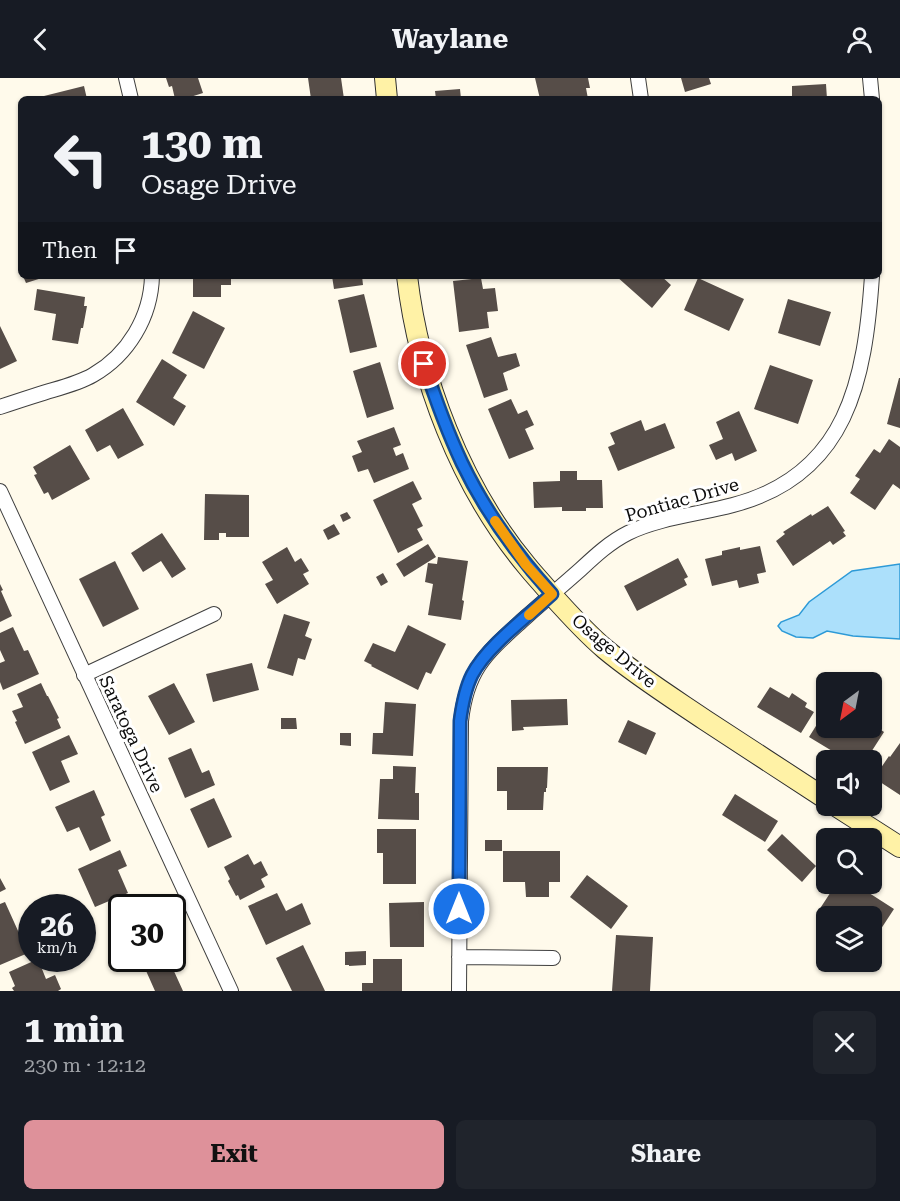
<!DOCTYPE html>
<meta charset="utf-8">
<style>
:root{--surface:#171b24;--page:#20242c;--text:#f1f3f6;--muted:#9ea1a6;--accent:#de919a}
body{margin:0;font-family:"Roboto Serif",serif;background:var(--page);color:var(--text);height:100vh;display:flex;flex-direction:column;font-size:22px;white-space:nowrap}
*{box-sizing:border-box;margin:0}
p{font-size:20px;color:var(--muted)}
.icon{flex:none;width:33px;height:33px;fill:none;stroke:currentColor;stroke-width:2;stroke-linecap:round;stroke-linejoin:round}
.map{position:relative;height:913px;overflow:hidden}
.side{display:flex;flex-direction:column;background:var(--surface);flex:1}
.side>*{flex:none}
.banner{position:absolute;left:18px;top:18px;width:864px;height:183px;border-radius:9px;box-shadow:0 2px 4px #0004;background:#171b24;color:var(--text);overflow:hidden}
.needle{width:39px;rotate:212deg}
.buttons{position:absolute;left:816px;top:594px;display:grid;gap:12px}
.buttons a{display:grid;place-items:center;width:66px;height:66px;border-radius:9px;background:var(--surface);box-shadow:0 2px 4px #0004;font-size:30px}
.speed{position:absolute;left:18px;top:816px;display:flex;gap:12px;font-size:30px;font-weight:700;text-align:center}
.speed>*{display:grid;place-content:center;width:78px;height:78px;border-radius:50%;background:var(--surface);box-shadow:0 2px 4px #0004;line-height:1}
.speed small{font-size:15px;font-weight:400}
.speed .limit{border:3px solid #111;border-radius:9px;background:#fff;color:#111}
.pin{position:absolute;display:grid;place-items:center;width:51px;height:51px;color:#fff;margin:-26px;border:3px solid #fff;border-radius:50%;box-shadow:0 2px 6px #0007}
.me{position:absolute;width:66px;margin:-33px;rotate:0deg;stroke-linejoin:round;filter:drop-shadow(0 0 4px #0008)}
.turn{display:flex;align-items:center;gap:21px;height:126px;padding:0 24px;font-size:27px}
.turn .icon{width:78px;height:78px;stroke-width:2.5}
.turn b{display:block;font-size:42px;line-height:51px}
.then{display:flex;align-items:center;height:57px;padding:0 24px;background:#0003;gap:12px;font-size:22px}
.round{display:grid;place-items:center;flex:none;width:63px;height:63px;border-radius:9px;background:var(--page)}
.summary{display:flex;align-items:center;justify-content:space-between;height:102px;padding:0 24px}
h1{font-size:36px;font-weight:700;line-height:45px}
.cta{display:flex;gap:12px;margin-top:auto;padding:12px 24px}
.cta a{flex:1;height:69px;border-radius:9px;background:var(--accent);color:#111;font-size:24px;font-weight:700;line-height:69px;text-align:center}
.cta a+a{background:var(--page);color:var(--text)}
header{display:flex;justify-content:space-between;align-items:center;height:78px;padding:0 24px;background:var(--surface);font-size:27px;font-weight:700}
.map>svg:first-child{display:block}
.water{fill:#ace0fb;stroke:#2d9ad7;stroke-width:1.5}
.building{fill:#564d48}
.lines{fill:none;stroke-linecap:round;stroke-linejoin:round}
.street-casing{stroke:#3f3f3f;stroke-width:16}
.secondary-casing{stroke:#2e2e2e;stroke-width:22}
.street{stroke:#fff;stroke-width:14}
.secondary{stroke:#fff2a6;stroke-width:20}
.route-casing{stroke:#114b97;stroke-width:15}
.route{stroke:#1a73e8;stroke-width:10}
.slow{stroke:#f59e0b;stroke-width:10}
.labels{text-anchor:middle;stroke-width:6;stroke-linejoin:round;paint-order:stroke}
.street-label{font-size:18px;fill:#0c0c0c;stroke:#fff}
</style>
<header><svg class="icon" aria-label="back" viewBox="0 0 24 24"><path d="M15 5l-7 7 7 7"/></svg>Waylane<svg class="icon" aria-label="person" viewBox="0 0 24 24"><circle cx="12" cy="8" r="4"/><path d="M4 21q1-7 8-7t8 7"/></svg></header>
<div class="map">
<svg width="900" height="913" viewBox="0 0 900 913">
<rect width="100%" height="100%" fill="#fffaeb"/>
<path class="water" d="M900 486V561L853 558 827 553 813 560 796 559 782 553 778 548 781 544 799 537 809 524 852 493Z"/>
<path class="building" d="M166 0H198L203 15 184 21H175L172 8 169 9Z
M308 0H341L344 21H311Z
M535 0H588L590 10H586L588 21H560V20L540 21Z
M681 0H709L711 6 685 14Z
M826 6 827 21H792V8Z
M84 8 87 21H36V20Z
M460 11 461 21H436L435 13Z
M23 198H45V199L26 205Z
M193 198H231V207H221V219H193Z
M332 198H362L363 207 334 211Z
M616 198H661L671 207 652 230Z
M481 200 483 211 495 210 498 233 487 234 489 250 459 254 453 203Z
M698 200 744 221 729 253 684 232Z
M37 211 85 219 84 228H87L83 250H81L78 266 52 262 56 236 34 232Z
M364 216 377 269 350 275 338 222Z
M788 221 831 234 820 268 778 255Z
M193 233 225 250 204 291 172 275Z
M0 248 17 283 0 291Z
M491 259 498 279 516 275 520 288 503 295 508 312 484 320 466 267Z
M162 281 187 297 173 320 186 328 174 348 136 324Z
M380 284 394 331 367 340 353 293Z
M770 287 813 302 798 346 754 331Z
M899 300H900V350L887 346Z
M511 321 518 336 527 332 534 347 525 351 534 371 509 381 488 331Z
M123 330 144 367 118 381 110 367 97 374 85 352Z
M739 333 757 373 735 383 732 375 716 382 709 367 723 361 716 344Z
M641 342 645 353 665 345 675 370 618 393 608 369 615 366 610 355Z
M394 349 401 367 393 370 396 378 403 375 409 391 374 405 368 391 358 394 352 378 362 374 357 363Z
M889 361 900 369V411L893 406 875 432 850 415 860 401 855 398 874 371 880 375Z
M70 367 90 401 52 422 48 414 44 416 34 397 37 396 33 389Z
M560 393H577V402H602L603 430H586V433H562V429L534 430 533 404 560 403Z
M413 403 422 421 412 426 423 448 417 451 423 462 398 475 373 422Z
M205 416 249 417V459H226V455H219V462H204Z
M828 428 845 453 843 454 846 458 833 467 830 463 793 488 776 463 785 456 783 454 811 436 812 438Z
M347 434 351 440 343 444 340 437Z
M334 446 340 456 328 462 323 452Z
M162 455 186 491 172 500 161 483 143 494 131 475Z
M428 466 436 479 404 499 396 486Z
M760 468 766 494 757 496 759 505 739 510 737 502 712 508 705 481 722 477V473L740 469V472Z
M287 469 295 484 301 480 309 493 303 496 309 506 277 526 265 506 273 502 262 484Z
M438 479 468 483 462 522 464 523 461 542 428 537 433 506 425 504 428 485 437 486Z
M678 480 688 499 684 501 687 507 637 533 624 508Z
M115 483 139 531 103 549 79 501Z
M383 495 388 504 381 508 376 499Z
M0 506 3 512 1 513 12 538 0 544Z
M284 536 310 544 305 558 312 561 305 582 298 580 293 598 267 590Z
M408 547 446 566 431 596 426 594 418 612 371 588 372 587 364 583 373 565 395 574Z
M13 549 24 573 28 572 39 596 3 612 0 604V585L5 583 0 572V555Z
M252 585 259 612 213 624 206 596Z
M41 605 47 618H48L59 640 57 641 61 650 25 666 15 644 17 643 12 633 23 629 17 616Z
M174 605 195 644 169 657 148 618Z
M770 609 789 620 792 615 807 625 805 629 814 634 801 655 757 629Z
M567 621 568 647 523 649 524 652 512 653 511 622Z
M385 624 416 626 413 678 372 676 373 655H383Z
M826 632V650H872V646L884 654 866 682H847L809 659Z
M281 640H296L297 651H281Z
M628 642 656 655 646 677 618 664Z
M340 655H351V668L340 667Z
M69 657 78 676 61 683 70 704 50 713 32 674Z
M900 665V717L874 700 889 678 890 679Z
M191 670 202 695 209 692 215 707 185 720 168 680Z
M393 688 416 689 415 715H419V742L378 741 380 701H393Z
M497 689H548L547 710H546V714H544L543 732H507V713H497Z
M94 712 105 737 101 739 111 763 90 773 79 749 67 754 55 729Z
M735 716 778 743 765 764 722 737Z
M214 720 232 759 208 770 190 731Z
M377 751H416V806H383V775H377Z
M782 756 816 788 802 804 767 772Z
M485 762H502V773H485Z
M120 772 127 788 118 792 128 815 95 829 78 791Z
M503 773H560V804H549V819H526L525 804H503Z
M248 776 254 787 261 783 268 797 261 801 265 809 240 822 238 817 236 818 228 803 230 801 224 789Z
M587 797 628 828 611 851 570 819Z
M0 800 6 811 0 814Z
M836 806H868L870 807 866 813 894 831 873 863 872 862V838H836L821 829Z
M277 815 286 833 302 825 311 846 266 867 248 828Z
M138 822 141 830H122V858L111 834Z
M5 824 28 875 0 887V826Z
M424 824V869H390L389 825Z
M616 857 653 859 650 913H612Z
M303 867 325 913H292L276 880Z
M366 873V887L349 888V887H345V874Z
M156 880H168L183 913H155L143 886Z
M38 881 46 901 55 897 61 911 58 913H14L12 910 15 908 9 894Z
M373 881H402V913H362V905H373Z"/>
<g class="lines">
<g class="street-casing">
<path id="street" d="M126 0 131 21
M638 0 641 21
M870 0 872 21
M0 329C18 323 36 317 53 312 67 308 81 304 93 297 128 277 151 239 152 198
M0 413 231 913
M84 597 214 536
M459 879 553 880
M459 913 461 643C467 589 488 574 526 539 544 523 563 507 581 491 595 478 610 464 628 455 658 440 700 436 733 427 848 397 865 301 872 198"/>
</g>
<g class="secondary-casing">
<path id="secondary" d="M385 0 387 21
M407 198C419 300 461 409 527 488 535 498 543 506 551 516 568 535 585 554 605 571 636 597 671 619 705 642 745 668 786 695 826 721
M836 728 900 769"/>
</g>
<use href="#street" class="street"/>
<use href="#secondary" class="secondary"/>
</g>
<g class="lines">
<g class="route-casing">
<path id="route" d="M424 286C435 320 447 353 462 385 485 433 516 476 552 516 527 539 487 568 472 597 465 611 462 628 460 643L459 831"/>
</g>
<use href="#route" class="route"/>
<path class="slow" d="M495 443 526 487 552 516 529 537"/>
</g>
<g class="labels">
<g class="street-label">
<text transform="translate(682 422) rotate(-16)" y="6">Pontiac Drive</text>
<text transform="translate(614 573) rotate(40)" y="6">Osage Drive</text>
<text transform="translate(131 656) rotate(65)" y="6">Saratoga Drive</text>
</g>
</g>
</svg>
<div class="buttons">
<a><svg class="needle" viewBox="-14 -14 28 28"><path d="M0-13l5 13h-10z" fill="#e53935"/><path d="M0 13l5-13h-10z" fill="#9ea1a6"/></svg></a>
<a><svg class="icon" aria-label="sound" viewBox="0 0 24 24"><path d="M4 9h4l5-4v14l-5-4H4zM17 9q2 3 0 6"/></svg></a>
<a><svg class="icon" aria-label="search" viewBox="0 0 24 24"><circle cx="10" cy="10" r="6"/><path d="M15 15l6 6"/></svg></a>
<a><svg class="icon" aria-label="layers" viewBox="0 0 24 24"><path d="M12 4l9 5-9 5-9-5zM3 14l9 5 9-5"/></svg></a>
</div>
<div class="speed"><div>26<small>km/h</small></div><div class="limit">30</div></div>
<div class="pin" style="left:424px;top:286px;background:#d93025"><svg class="icon" aria-label="arrive" viewBox="0 0 24 24"><path d="M6 21V4h12l-3 4 3 4H6"/></svg></div>
<svg class="me" style="left:459px;top:831px" viewBox="-20 -20 40 40"><circle r="17" fill="#1a73e8" stroke="#fff" stroke-width="3"/><path d="M0-11L8 9 0 5-8 9z" fill="#fff"/></svg>
<div class="banner">
<div class="turn"><svg class="icon" aria-label="left" viewBox="0 0 24 24"><path d="M17 20v-9H6M10 6l-5 5 5 5"/></svg><div><b>130 m</b>Osage Drive</div></div>
<div class="then">Then<svg class="icon" aria-label="arrive" viewBox="0 0 24 24"><path d="M6 21V4h12l-3 4 3 4H6"/></svg></div>
</div>
</div>
<section class="side">
<div class="summary"><div><h1>1 min</h1><p>230 m · 12:12</p></div><a class="round"><svg class="icon" aria-label="close" viewBox="0 0 24 24"><path d="M6 6l12 12M18 6L6 18"/></svg></a></div>
<div class="cta"><a>Exit</a><a>Share</a></div>
</section>
